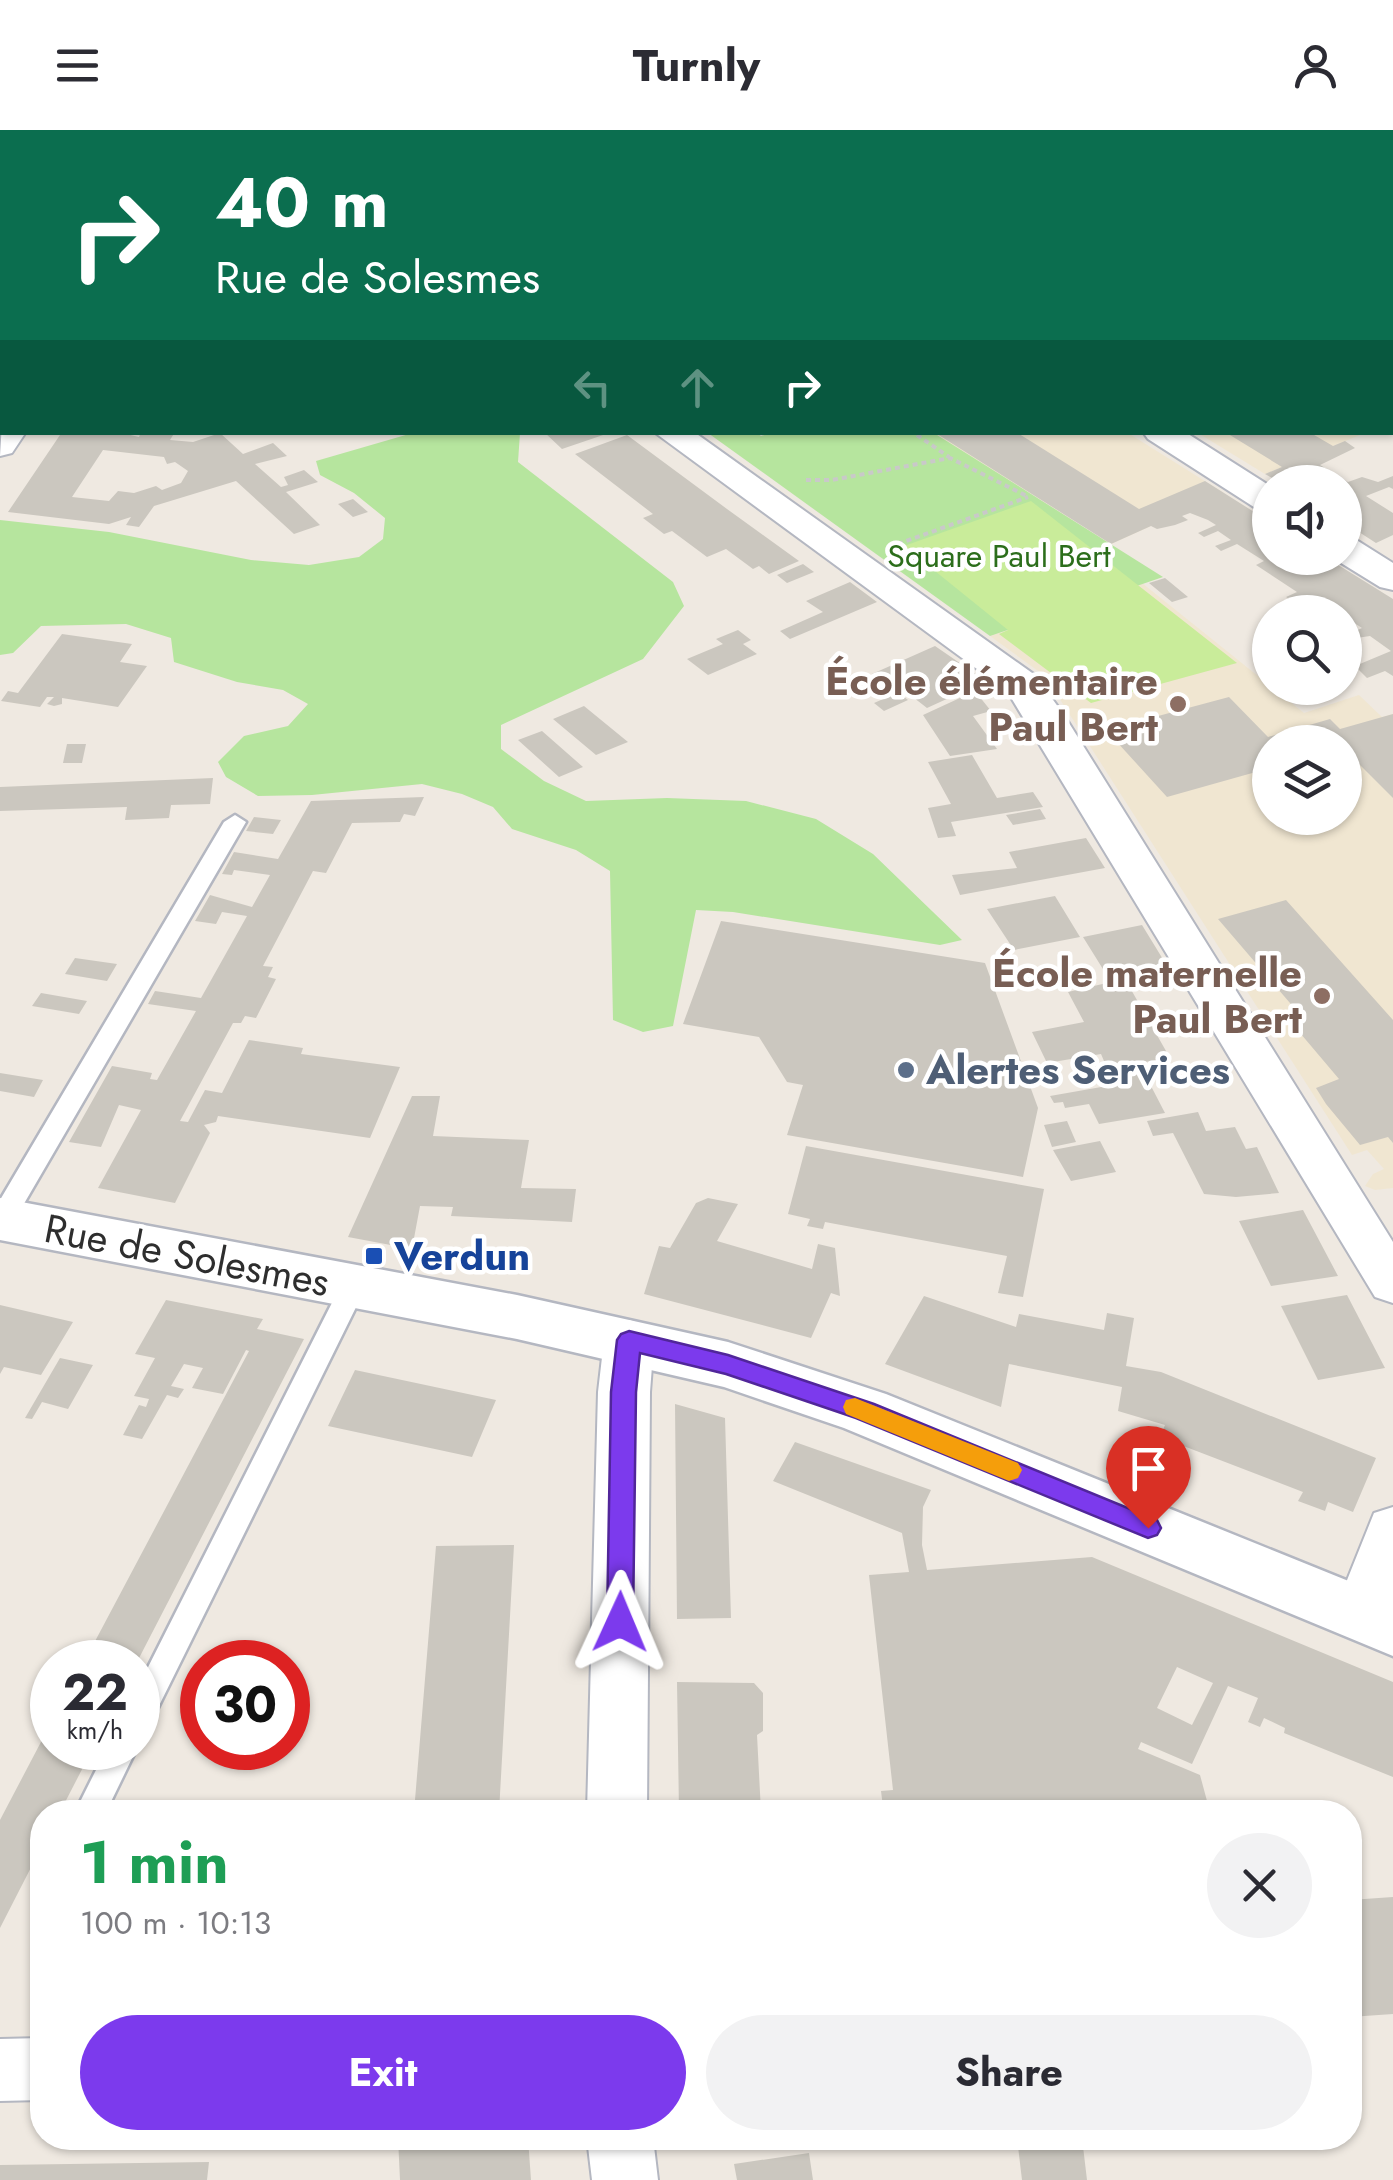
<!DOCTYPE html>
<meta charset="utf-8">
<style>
:root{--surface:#fff;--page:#f2f2f3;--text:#2b2b33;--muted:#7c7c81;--accent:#7c3aed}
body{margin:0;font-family:Jost,sans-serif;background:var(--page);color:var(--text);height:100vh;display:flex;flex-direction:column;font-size:38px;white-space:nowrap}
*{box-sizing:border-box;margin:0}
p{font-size:32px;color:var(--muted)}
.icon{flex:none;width:55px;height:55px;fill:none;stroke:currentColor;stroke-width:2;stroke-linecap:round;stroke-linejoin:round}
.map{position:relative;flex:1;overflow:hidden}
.panel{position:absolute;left:30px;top:1670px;width:1332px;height:350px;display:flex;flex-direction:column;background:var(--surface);border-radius:40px;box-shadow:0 2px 8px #0004}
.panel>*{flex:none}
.top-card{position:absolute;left:0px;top:0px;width:1395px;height:305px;box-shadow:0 2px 8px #0004;background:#0b6e4f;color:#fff;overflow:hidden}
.tools{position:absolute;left:1252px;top:335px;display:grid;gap:20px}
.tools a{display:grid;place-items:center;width:110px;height:110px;border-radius:50%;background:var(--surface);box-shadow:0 2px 8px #0004;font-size:50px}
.speed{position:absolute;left:30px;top:1510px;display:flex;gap:20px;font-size:50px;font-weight:700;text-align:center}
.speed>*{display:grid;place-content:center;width:130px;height:130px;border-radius:50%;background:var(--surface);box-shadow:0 2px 8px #0004;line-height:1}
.speed small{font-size:25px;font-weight:400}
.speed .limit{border:15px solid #d22;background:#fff;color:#111}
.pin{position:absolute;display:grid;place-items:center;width:85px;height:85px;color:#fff;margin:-102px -42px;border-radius:50% 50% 50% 0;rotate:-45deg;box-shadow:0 0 10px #0007}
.pin .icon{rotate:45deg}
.me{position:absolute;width:110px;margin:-55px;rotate:1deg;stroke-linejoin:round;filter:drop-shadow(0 0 8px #0008)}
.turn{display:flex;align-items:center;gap:35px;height:210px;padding:0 50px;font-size:45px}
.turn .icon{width:130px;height:130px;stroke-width:2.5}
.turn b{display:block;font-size:70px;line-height:85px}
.lanes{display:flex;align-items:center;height:95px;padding:0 50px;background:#0003;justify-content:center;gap:50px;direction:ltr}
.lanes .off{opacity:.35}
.round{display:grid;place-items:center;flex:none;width:105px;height:105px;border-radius:52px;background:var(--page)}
.headline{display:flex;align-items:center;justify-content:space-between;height:170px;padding:0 50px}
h1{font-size:60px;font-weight:700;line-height:75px;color:#1e9e55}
.button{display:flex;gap:20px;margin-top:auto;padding:20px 50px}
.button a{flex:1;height:115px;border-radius:60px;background:var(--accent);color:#fff;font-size:40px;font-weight:700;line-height:115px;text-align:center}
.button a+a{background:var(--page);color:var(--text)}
header{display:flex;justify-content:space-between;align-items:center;height:130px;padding:0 50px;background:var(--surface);font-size:45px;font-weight:700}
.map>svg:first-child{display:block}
.education{fill:#f0e6d1;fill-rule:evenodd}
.green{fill:#b6e59e}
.pitch{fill:#c9ec9a}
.building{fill:#cbc7bf;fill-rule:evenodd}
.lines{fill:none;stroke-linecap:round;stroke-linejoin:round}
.service-casing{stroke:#b4b7c1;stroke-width:5}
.minor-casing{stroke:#b4b7c1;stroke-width:4}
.secondary-casing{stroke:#b4b7c1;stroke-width:5}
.path{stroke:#c9c9c9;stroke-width:4;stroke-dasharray:5 4;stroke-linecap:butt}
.service{fill:#fff;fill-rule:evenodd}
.minor{fill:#fff;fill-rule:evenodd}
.secondary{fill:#fff;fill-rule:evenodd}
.route{fill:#7c3aed;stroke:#51269a;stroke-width:2.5}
.slow{fill:#f59e0b}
.education-dot{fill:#8d6e63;stroke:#fff;stroke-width:4}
.service-dot{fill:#5c6f8a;stroke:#fff;stroke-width:4}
.transit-dot{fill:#1a4fb4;stroke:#fff;stroke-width:4}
.labels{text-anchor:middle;stroke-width:9;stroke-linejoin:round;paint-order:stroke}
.far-park-label{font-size:32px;fill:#2c6e1b;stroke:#fff}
.education-label{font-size:40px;font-weight:bold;fill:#785e54;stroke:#fff;text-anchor:end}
.service-label{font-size:40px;font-weight:bold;fill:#4e5e75;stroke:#fff;text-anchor:start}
.street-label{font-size:40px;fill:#2e2e2e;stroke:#fff}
.transit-label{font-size:40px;font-weight:bold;fill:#164399;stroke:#fff;text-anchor:start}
</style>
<header><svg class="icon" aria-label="menu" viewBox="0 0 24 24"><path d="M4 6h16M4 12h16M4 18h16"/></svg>Turnly<svg class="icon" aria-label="person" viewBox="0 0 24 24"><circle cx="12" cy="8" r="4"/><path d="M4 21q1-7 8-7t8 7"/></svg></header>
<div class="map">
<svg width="1393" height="2050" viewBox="0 0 1393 2050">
<rect width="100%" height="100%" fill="#efe9e1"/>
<path class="education" d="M934 303H1128L1224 363 1111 414Z
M1198 303H1365L1265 344Z
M1142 453 1304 583 1359 565 1382 587 1393 584V1058L1375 1060 1365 1056 1373 1044 1384 1039 1367 1020 1352 1025 1045 546 990 506ZM1270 612H1345V688H1270Z"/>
<path class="green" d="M416 302 520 303 518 332 673 452 684 476 643 529 501 595V619L544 651 586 671 667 668 746 671 816 689 873 724 962 810 940 815 733 782 696 780 673 896 643 902 613 890 610 741 576 720 512 699 493 677 462 664 422 654 312 665 258 666 226 647 218 632 244 606 288 596 308 574 283 560 237 552 174 532 171 508 126 494 41 496 13 523 0 525V390L109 402 251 430 309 435 359 427 383 409 385 388 354 363 320 345 316 331Z
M773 302 934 303 1163 447 990 506 708 303H757L761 306Z"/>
<path class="pitch" d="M1031 371 1237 533 1091 573 999 504 1008 500 904 416Z"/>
<path class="building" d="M62 302H118L139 307 141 302H175L170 310 193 312 220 303 243 324 273 313 287 326 255 334 281 357 288 355 284 347 304 340 318 352 286 362 320 395 294 404 236 351 154 376 139 397 126 395 131 387 109 394 8 382ZM103 320 164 327 167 334 175 332 188 341 181 353 162 360 156 356 134 363 118 361 109 371 72 367Z
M544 302H609V303L562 319Z
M934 302H1016L1139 379 1205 351 1270 392V428H1327L1393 469V546L1385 541 1367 548 1355 536 1391 521 1370 506 1350 509 1345 506 1362 498 1345 487V482H1338L1314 467 1297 474 1286 467 1297 462 1256 435 1264 431 1237 414 1221 421 1215 416 1231 410 1218 401 1204 407 1198 403 1216 395 1208 390 1190 383 1182 386 1188 390 1175 395 1157 399 1151 396 1111 414Z
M1225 302H1309L1333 316 1345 311 1355 318 1320 335 1348 352 1362 347 1378 352 1393 346V359L1389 357 1366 366 1393 383V405L1376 413 1345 393V352H1279L1265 344 1282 337Z
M627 305 727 379 799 431 769 444 759 436 753 439 726 419 707 427 672 401 664 404 643 388 653 384 575 324Z
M353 369 368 382 353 387 338 374Z
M803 434 814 442 787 453 777 445Z
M1165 448 1188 467 1172 472 1149 453Z
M850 452 877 472 790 509 780 501 823 482 806 471Z
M738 500 751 510 743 514 757 524 708 545 687 529 723 514 716 509Z
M62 504 132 514 120 532 147 536 118 577 62 568V574L54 576 47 574 54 567H47L40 577 1 571 8 561 18 563Z
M935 516 986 551 927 578 909 564 903 566 908 570 884 581 874 573 897 563 872 544Z
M975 561 991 581 973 586 997 619 950 626 923 585Z
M1229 567 1268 607 1330 589 1340 599 1393 584V668L1345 620V612H1270V638L1167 667 1106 600Z
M584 576 628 612 596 625 553 589Z
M542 601 583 637 559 647 518 610Z
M67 614H86L82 633H63Z
M972 625 997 668 1033 662 1043 677 951 692 956 706 938 708 928 678 951 674 928 632Z
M213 648 210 674 171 675 169 688 125 690 127 677 0 681V657Z
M424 667 415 686 404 684 400 692 352 693 326 743 313 741 263 836 273 837 268 847 276 849 256 888 245 886 241 893H233L180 991 188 992 205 960 222 963 249 910 303 918 301 924 400 937 370 1008 218 986 216 992 204 995 210 1003 175 1073 98 1058 141 980 119 975 101 1017 69 1012 112 936 152 943 150 949 157 950 196 881 148 874 155 861 201 868 247 786 222 782 216 794 195 791 202 779 210 765 252 777 270 745 234 740 232 745 222 744 234 722 278 729 311 671Z
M1040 679 1046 689 1013 695 1006 685Z
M254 687 281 690 273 704 246 701Z
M1086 708 1105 738 960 765 952 745 1017 738 1009 722Z
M1055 766 1080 807 1014 820 987 779Z
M1286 770 1393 890V1013L1388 1007 1360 1015 1326 974 1316 958 1339 949 1284 884 1296 880 1218 789Z
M721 791 985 833 1038 978 1023 1047 787 1005 803 955 787 952 759 907 683 894Z
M1142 795 1172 844 1135 851 1125 849 1170 928 1139 933 1165 983 1099 994 1089 974 1065 978 1063 972 1054 973 1050 966 1107 956 1098 939 1107 938 1101 924 1047 933 1032 902 1084 892 1068 862 1111 852 1083 807Z
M75 828 117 834 107 851 65 844Z
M41 863 87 871 79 884 32 876Z
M0 943 43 950 34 967 0 961Z
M412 966H440L433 1006 529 1010 521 1058 576 1059 572 1092 451 1086 453 1077 420 1076 412 1119 348 1107Z
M1198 982 1206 1001 1235 997 1246 1019 1257 1017 1279 1063 1236 1067 1204 1064 1173 1003 1153 1006 1147 991Z
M1067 991 1076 1012 1052 1017 1044 995Z
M1100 1011 1116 1042 1071 1051 1053 1020Z
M806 1016 1044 1059 1023 1167 998 1163 1007 1126 825 1092 823 1099 807 1096 810 1089 788 1084Z
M708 1068 738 1074 717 1111 812 1139 818 1114 835 1118 840 1166 831 1163 811 1208 644 1164 659 1116 670 1118 696 1073Z
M1303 1080 1338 1146 1271 1156 1239 1091Z
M1347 1165 1385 1238 1318 1250 1281 1176Z
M924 1166 1016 1197 1019 1184 1104 1200 1107 1183 1134 1188 1126 1236 1161 1242 1376 1328 1353 1382 1328 1372 1325 1381 1298 1371 1303 1362 1160 1307 1165 1295 1118 1281 1122 1257 1009 1234 1001 1277 885 1234Z
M166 1170 263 1189 257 1199 304 1209 137 1532H84L249 1221 246 1220 223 1264 192 1258 203 1238 184 1234 171 1256 184 1259 178 1268 167 1265 142 1309 123 1305 139 1275 146 1277 149 1269 134 1266 155 1228 135 1224Z
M0 1175 73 1192 41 1245 4 1237 0 1244Z
M60 1228 93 1235 68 1279 42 1272 32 1289 25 1288Z
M355 1240 496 1270 472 1327 328 1296Z
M675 1274 725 1288 731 1488 677 1489Z
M795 1312 931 1360 923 1377 922 1415 927 1440 1092 1427 1393 1552V1647L1284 1603 1285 1598 1264 1588 1260 1597 1248 1592 1258 1568 1228 1556 1192 1634 1141 1612 1138 1619 1200 1645 1210 1682H896L895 1676 883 1677 881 1661 893 1660 869 1445 909 1442 902 1403 773 1351ZM1177 1537 1213 1553 1192 1595 1157 1578Z
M514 1415 499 1682H414L436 1416Z
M677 1552 754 1553 763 1563V1601L757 1605 761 1682H679Z
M52 1591V1618H93L60 1682H42V1716L0 1798V1690Z
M1393 1767V1884L1350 1887V1770Z
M398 2008H528L531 2050H400Z
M1017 2008H1082L1087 2050H1022Z
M809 2023 813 2050H737L734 2034Z
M209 2032 207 2050H0V2035Z"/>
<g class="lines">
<g class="service-casing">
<path id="service" d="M2 81V91L0 92V82Z
M0 163H2V173H0Z
M235 685 246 692 11 1096 0 1098V1070L224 692Z
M353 1147 362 1150 366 1157 149 1596 138 1600V1557L340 1157 344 1150Z
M107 1618H137L106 1682H75Z"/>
</g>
<g class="minor-casing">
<path id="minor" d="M864 0H892V2H864Z
M1262 0H1290V2H1262Z
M1392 66H1393V84H1392Z
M2 293V302H26L12 323 0 326Z
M654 302H694L1035 545 1064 585 1393 1112V1173L1375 1167 1007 561Z
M1143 302H1185L1270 356V382L1257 379 1148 309Z
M1345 408 1358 411 1393 433V460L1380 457 1333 428H1345Z
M629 1190 647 1196 654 1210 650 1262 647 1682H587L598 1262 604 1210 611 1196Z
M1393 1377V1474L1381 1502 1361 1509 1341 1502 1333 1485 1374 1383Z
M42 1908V1970L0 1971V1909Z
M587 2008H653L658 2050H592Z"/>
</g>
<g class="secondary-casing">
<path id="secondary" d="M0 1068 517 1165 728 1212 886 1264 1393 1469V1526L844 1298 724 1257 517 1209 0 1110Z"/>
</g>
<path class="path" d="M917 305 949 327
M806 350H832L950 328 1029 367
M898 414 1028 367"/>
<use href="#service" class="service"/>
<use href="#minor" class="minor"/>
<use href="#secondary" class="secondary"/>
</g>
<path class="route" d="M629 1201 728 1225 874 1274 1157 1390 1161 1398 1157 1405 1148 1408 856 1288 726 1244 640 1223 636 1262 633 1492 629 1500 620 1503 611 1500 607 1492 611 1262 617 1210 621 1204Z"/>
<path class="slow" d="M855 1268 1018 1333 1022 1340 1018 1348 1009 1351 846 1284 843 1277 846 1270Z"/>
<g class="education-dot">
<circle cx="1178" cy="574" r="10"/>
<circle cx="1322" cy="866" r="10"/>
</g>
<circle class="service-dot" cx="906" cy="940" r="10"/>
<rect class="transit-dot" x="364" y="1116" width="20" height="20" rx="5"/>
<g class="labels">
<g class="far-park-label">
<text x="999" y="437">Square Paul Bert</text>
</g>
<g class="education-label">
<text x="1158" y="565">École élémentaire<tspan x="1158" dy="46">Paul Bert</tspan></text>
<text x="1302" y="857">École maternelle<tspan x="1302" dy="46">Paul Bert</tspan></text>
</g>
<g class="service-label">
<text x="926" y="954">Alertes Services</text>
</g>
<g class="street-label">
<text transform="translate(187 1125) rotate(11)" y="14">Rue de Solesmes</text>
</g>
<g class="transit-label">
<text x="394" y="1140">Verdun</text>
</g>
</g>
</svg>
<div class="tools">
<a><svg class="icon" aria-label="sound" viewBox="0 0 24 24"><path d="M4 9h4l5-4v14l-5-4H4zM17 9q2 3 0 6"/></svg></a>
<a><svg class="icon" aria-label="search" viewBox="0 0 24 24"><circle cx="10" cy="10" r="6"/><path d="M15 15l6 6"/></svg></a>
<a><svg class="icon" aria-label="layers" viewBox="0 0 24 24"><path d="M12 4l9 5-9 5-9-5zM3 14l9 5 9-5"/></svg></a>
</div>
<div class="speed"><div>22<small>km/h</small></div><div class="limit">30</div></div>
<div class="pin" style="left:1148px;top:1398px;background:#d93025"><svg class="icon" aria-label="arrive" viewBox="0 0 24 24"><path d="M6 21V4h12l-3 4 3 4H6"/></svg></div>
<svg class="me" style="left:620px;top:1492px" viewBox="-20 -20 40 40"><path d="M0-17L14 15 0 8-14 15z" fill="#7c3aed" stroke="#fff" stroke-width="4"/></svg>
<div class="top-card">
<div class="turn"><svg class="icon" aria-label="right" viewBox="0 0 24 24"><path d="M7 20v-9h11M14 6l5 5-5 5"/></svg><div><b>40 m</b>Rue de Solesmes</div></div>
<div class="lanes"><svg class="icon off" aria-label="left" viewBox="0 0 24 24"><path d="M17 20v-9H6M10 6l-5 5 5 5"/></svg><svg class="icon off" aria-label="ahead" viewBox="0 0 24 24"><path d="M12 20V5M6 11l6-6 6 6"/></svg><svg class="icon" aria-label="right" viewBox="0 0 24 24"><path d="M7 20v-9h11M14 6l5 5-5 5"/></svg></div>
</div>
<section class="panel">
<div class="headline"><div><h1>1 min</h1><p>100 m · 10:13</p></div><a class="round"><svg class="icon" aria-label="close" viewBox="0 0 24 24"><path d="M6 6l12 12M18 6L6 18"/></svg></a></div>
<div class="button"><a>Exit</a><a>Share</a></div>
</section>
</div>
